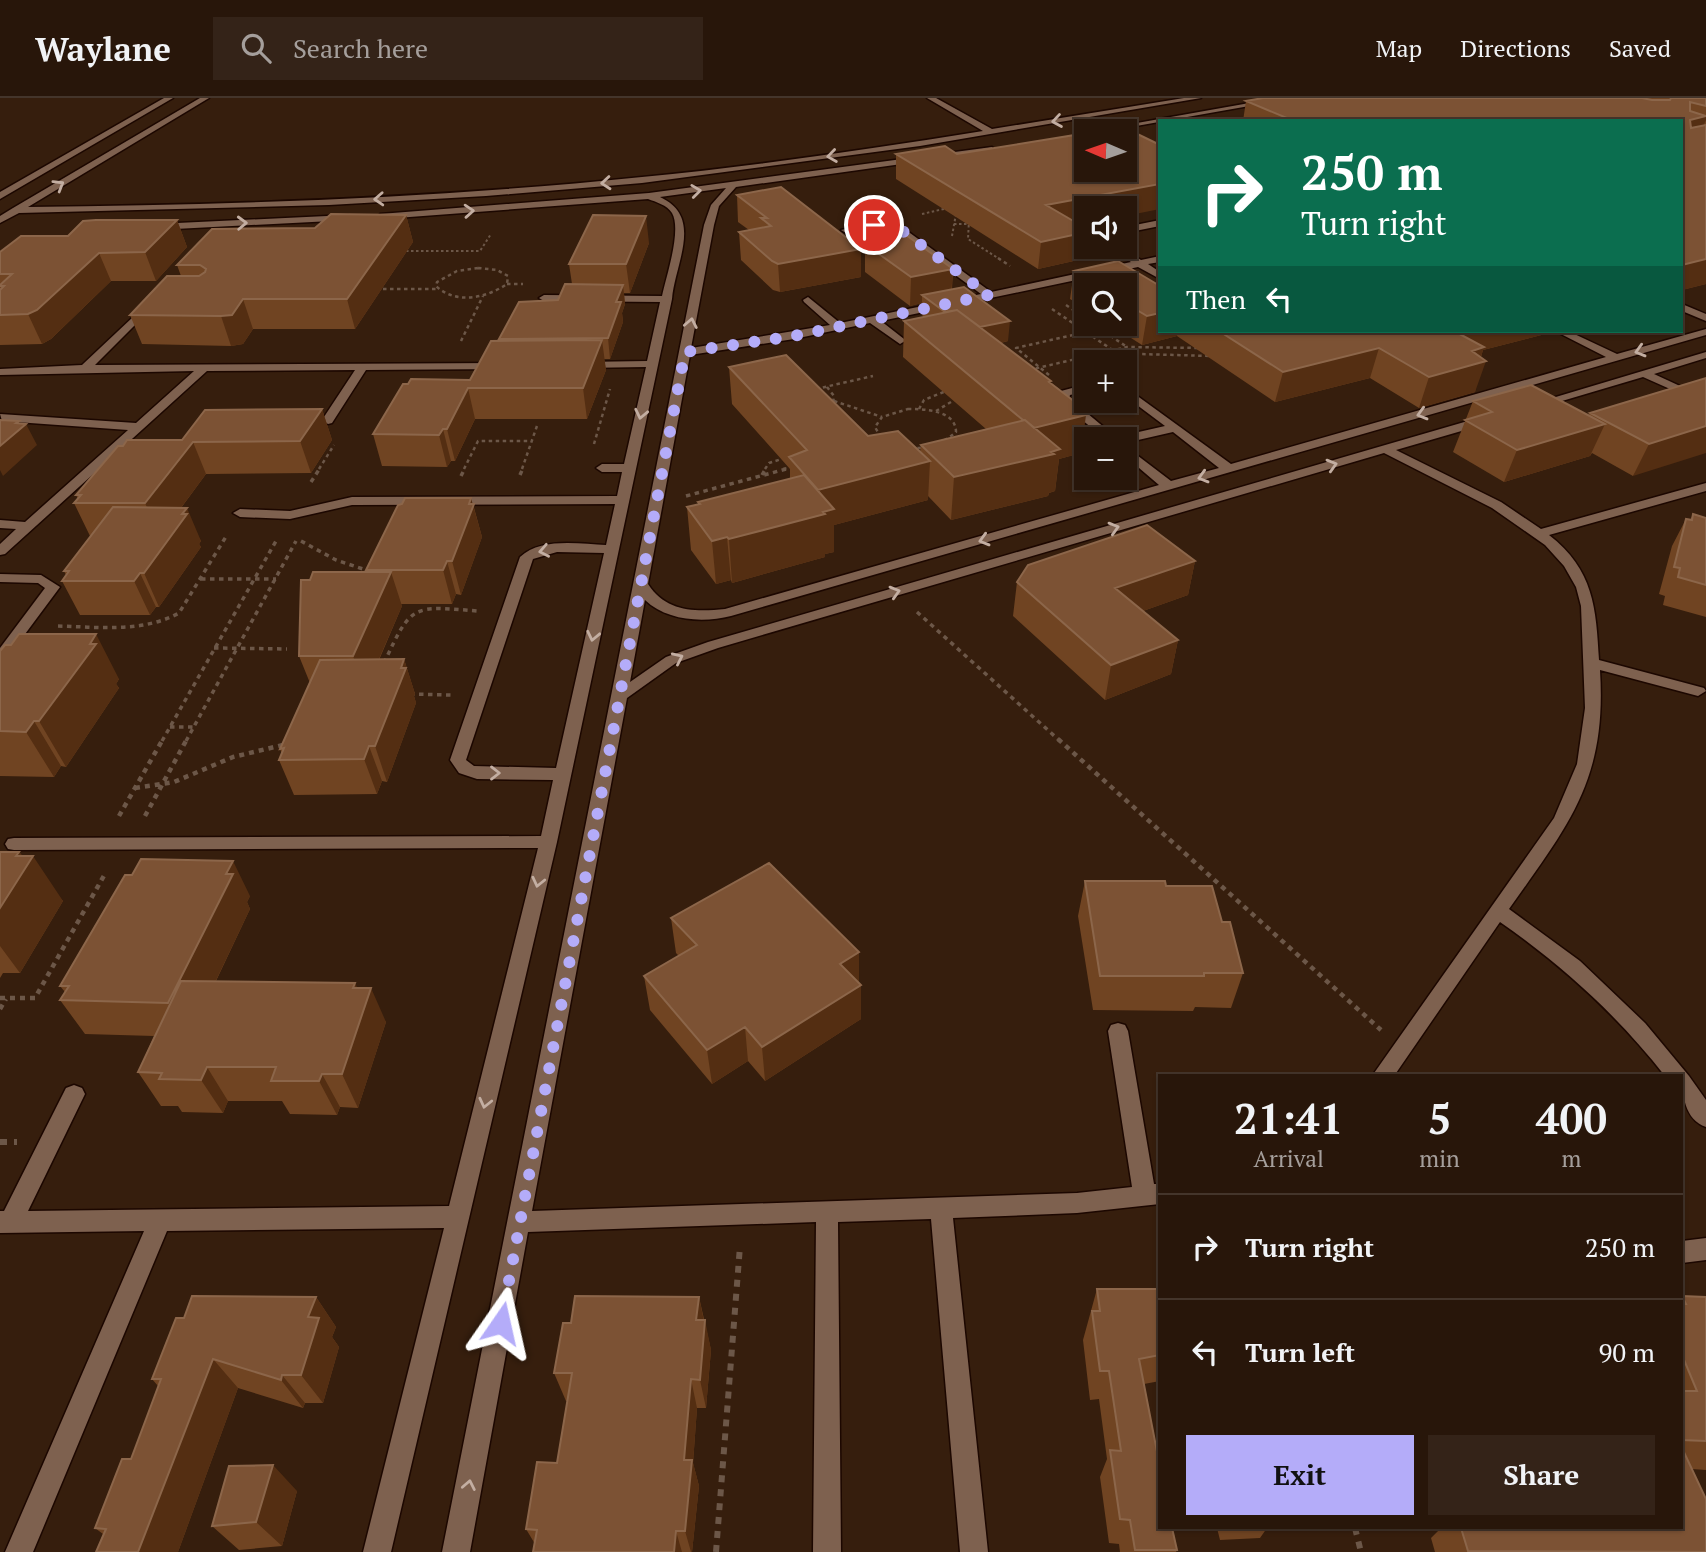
<!DOCTYPE html>
<meta charset="utf-8">
<style>
:root{--surface:#28160a;--page:#342318;--text:#f1f3f6;--muted:#a59f9c;--line:#44352b;--accent:#b4acf9}
body{margin:0;font-family:"PT Serif",serif;background:var(--page);color:var(--text);height:100vh;display:flex;flex-direction:column;font-size:26px;white-space:nowrap}
*{box-sizing:border-box;margin:0}
p{font-size:23px;color:var(--muted)}
.icon{flex:none;width:38px;height:38px;fill:none;stroke:currentColor;stroke-width:2;stroke-linecap:round;stroke-linejoin:round}
.map{position:relative;flex:1;overflow:hidden}
.side{position:absolute;left:1158px;top:976px;width:525px;height:455px;display:flex;flex-direction:column;background:var(--surface);border-radius:0px;box-shadow:0 2px 5px #0004,0 0 0 2px var(--line)}
.side>*{flex:none}
.top-card{position:absolute;left:1158px;top:21px;width:525px;height:214px;border-radius:0px;box-shadow:0 2px 5px #0004,0 0 0 2px var(--line);background:#0b6e4f;color:#fff;overflow:hidden}
.needle{width:46px;rotate:272deg}
.controls{position:absolute;left:1074px;top:21px;display:grid;gap:14px}
.controls a{display:grid;place-items:center;width:63px;height:63px;border-radius:0px;background:var(--surface);box-shadow:0 2px 5px #0004,0 0 0 2px var(--line);font-size:35px}
.pin{position:absolute;display:grid;place-items:center;width:60px;height:60px;color:#fff;margin:-30px;border:4px solid #fff;border-radius:50%;box-shadow:0 2px 7px #0007}
.me{position:absolute;width:77px;margin:-38px;rotate:11deg;stroke-linejoin:round;filter:drop-shadow(0 0 5px #0008)}
.turn{display:flex;align-items:center;gap:24px;height:147px;padding:0 28px;font-size:32px}
.turn .icon{width:91px;height:91px;stroke-width:2.5}
.turn b{display:block;font-size:49px;line-height:60px}
.then{display:flex;align-items:center;height:66px;padding:0 28px;background:#0003;gap:14px;font-size:26px}
.eta{display:flex;justify-content:space-evenly;align-items:center;height:119px;text-align:center}
.eta b{font-size:42px;font-weight:800;line-height:49px}
.button{display:flex;gap:14px;margin-top:auto;padding:14px 28px}
.button a{flex:1;height:80px;border-radius:0px;background:var(--accent);color:#111;font-size:28px;font-weight:800;line-height:80px;text-align:center}
.button a+a{background:var(--page);color:var(--text)}
ul{padding:0;list-style:none}
li{display:flex;align-items:center;gap:21px;height:105px;padding:0 28px;border-top:2px solid var(--line)}
li div{flex:1}
li b{display:block;font-size:26px}
li em{font-style:normal}
header{display:flex;align-items:center;gap:42px;box-sizing:border-box;height:98px;padding:0 35px;background:var(--surface);border-bottom:2px solid var(--line)}
header strong{font-size:33px}
nav{display:flex;gap:38px;margin-inline-start:auto;font-size:24px}
.search{width:490px;height:63px;background:var(--page);display:flex;align-items:center;gap:18px;box-sizing:border-box;padding:0 24px;border-radius:0px;color:var(--muted);font-size:26px}
.map>svg:first-child{display:block}
.lines{fill:none;stroke-linecap:round;stroke-linejoin:round}
.minor-casing{stroke:#1c0700;stroke-width:3}
.path-far4{stroke:#6c5748;stroke-width:2;stroke-dasharray:2.5 2.5;stroke-linecap:butt}
.path-far3{stroke:#6c5748;stroke-width:2.5;stroke-dasharray:3.5 3.5;stroke-linecap:butt}
.path-far2{stroke:#6c5748;stroke-width:3.5;stroke-dasharray:4.5 4.5;stroke-linecap:butt}
.path-far1{stroke:#6c5748;stroke-width:4.5;stroke-dasharray:5 5;stroke-linecap:butt}
.path{stroke:#6c5748;stroke-width:6;stroke-dasharray:7 7;stroke-linecap:butt}
.minor{fill:#7e614f;fill-rule:evenodd}
.wall{fill:#704422}
.shaded-wall{fill:#542e12}
.building{fill:#7c5234;stroke:#8c664a;stroke-width:2}
.oneway{stroke:#c3aea2}
.route{stroke:#b4acf9;stroke-width:12;stroke-dasharray:0 21.6}
</style>
<header>
<strong>Waylane</strong>
<div class="search"><svg class="icon" aria-label="search" viewBox="0 0 24 24"><circle cx="10" cy="10" r="6"/><path d="M15 15l6 6"/></svg>Search here</div>
<nav><a>Map</a><a>Directions</a><a>Saved</a></nav>
</header>
<div class="map">
<svg width="1706" height="1454" viewBox="0 0 1706 1454">
<rect width="100%" height="100%" fill="#361e0d"/>
<g class="lines">
<g class="minor-casing">
<path id="minor" d="M164 0H173L0 101V94Z
M200 0H209L28 109C233 107 438 100 642 79 756 68 870 51 983 33L927 0H936L992 31 1184 0H1201L920 48 642 85 486 98 329 107 19 115 0 125V118L13 110Z
M1277 0H1294L1108 33H1092Z
M992 49 995 53 736 89 719 108 714 127 691 250 830 227 804 204 803 202 808 199 840 225 981 196 893 131 880 129 846 135 841 132 880 123 899 127 991 194 1131 164 1109 149H1120L1141 162 1160 158V164L1148 166 1160 174V181L1138 169 881 223 904 241 905 243 900 246 870 225 794 241 690 257 648 486C666 514 695 514 725 511L1159 387 1125 358V348L1171 383 1219 370 1173 334 1125 345V341H1119L1121 338 1165 328 1125 298V289L1231 366 1606 259 1555 233H1568L1617 256 1706 231V237L731 518C703 525 667 523 645 502L630 584 666 559 708 544 1485 318 1491 322 1489 325 1396 352 1501 404 1541 431 1706 385V393L1549 437C1594 472 1596 510 1599 562L1704 590 1706 593 1698 598 1600 572C1607 682 1569 726 1509 811L1580 863 1645 925 1689 978 1706 1002V1029C1685 1022 1682 997 1682 978H1665C1618 918 1563 868 1500 824L1394 978H1372L1554 720 1577 666 1585 610 1581 508 1576 489 1564 468 1545 447 1492 410 1384 355 718 550 676 565 627 600 532 1113 1077 1095 1132 1089 1108 933 1111 927 1118 925 1125 927 1128 933 1154 1086H1160V1106L1077 1115 953 1120 988 1454H960L931 1121 838 1124 841 1454H813L816 1124 528 1134 470 1454H442L704 127 711 107 726 90 660 99C704 119 675 165 672 201L557 744 391 1454H363L444 1130 167 1133 33 1454H5L144 1133 0 1135V1113H4L66 990 74 987 82 990 85 996 28 1113 449 1108 538 750 14 752 8 751 5 746 8 741 14 740 541 738 553 682 477 681 459 675 450 662 520 459C541 439 580 446 606 447L615 406 352 407 290 421 240 419 233 415 240 411 290 413 352 399 617 398 622 374H602L596 370 602 366H624L646 269 582 270 576 267 582 264 647 263 660 204 544 203 539 200 544 197 662 198C666 179 682 132 672 115 667 107 656 104 648 101L383 121 380 120V116L649 95ZM557 454 604 455 556 670 474 668 466 662 533 461Z
M348 117 353 120 351 122 156 132 151 129 156 126Z
M1160 122V128L1125 135V129Z
M150 203 154 204V208L95 267 502 265 508 268 502 271 366 272 332 325 328 326 322 322 355 272 207 273 5 456 0 457V446L16 431 0 430V422L25 424 128 332 2 323 0 316 136 325 194 273 0 277V271L82 267Z
M1682 206 1706 216V223L1682 213Z
M1706 254V260L1654 276 1706 300V307L1643 279 1535 311 1529 307Z
M1087 286V293L1070 297 1069 300 1118 341H1105L1057 301 1061 293Z
M0 476 41 477 60 489 5 563 0 565V550L45 490 38 485 0 484Z
M1706 1140V1162L1682 1165V1143Z"/>
</g>
<path class="path-far4" d="M922 116 948 110
M969 122 968 141 1001 162
M954 126H969
M952 138 956 116
M401 153H480L491 136"/>
<path class="path-far3" d="M998 160 1010 168
M478 170 497 172 508 178 507 186C486 200 456 207 436 188L437 184 457 173Z
M507 186H523
M376 191H437
M1066 207 1087 221
M1052 211 1111 251
M1093 226 1127 249
M461 243 483 198
M1101 264 1139 256 1211 258
M1029 272 1127 249 1200 250
M1049 277 1016 250 1086 234
M827 289 834 298 833 305
M816 291 873 278
M834 303 882 319
M908 311C924 311 956 312 956 334 934 354 890 359 875 329L882 319Z
M919 311 924 302 946 293
M936 313 956 301
M594 346 610 291
M319 371 334 347
M464 371 478 343H531
M522 371 538 325
M765 371 769 365 785 360
M783 371 792 369"/>
<path class="path-far2" d="M520 377 523 370
M762 377 766 370
M461 378 465 370
M311 384 320 370
M686 398 790 370
M301 443 336 462 366 472
M201 481H276
M917 514 1060 643
M58 528C99 529 142 535 179 515L227 437
M214 550 287 551
M384 565C412 505 412 508 478 513
M410 596 451 597
M170 629H193
M162 643 276 443
M186 643 296 443"/>
<path class="path-far1" d="M1058 641 1381 932
M135 690 174 684 233 659 287 646
M119 718 163 641
M145 718 187 641
M0 900H35L106 774
M0 911 6 901"/>
<path class="path" d="M0 1044H17
M1355 1430 1361 1454
M716 1454 740 1148"/>
<use href="#minor" class="minor"/>
</g>
<path class="wall" d="M1263 0H1706V186L1682 192V23H1243L1246 3Z
M896 56H957L1087 110V125L1079 127 1087 160 1038 171 896 81Z
M737 97 861 179 780 194 773 192 741 162 739 134 749 132 738 124Z
M406 117 413 144 355 231H253L243 246 231 248 142 246 130 217 181 178 177 167 315 130Z
M177 122 187 149 156 183H111L51 241 42 246 0 247V154L68 138Z
M649 145 630 195H624L625 206 622 215 623 224 610 261H604L606 272 587 321H475L455 363H451L447 369 382 368 373 336 470 282 500 243 499 241 558 202 572 186 569 166Z
M865 146 953 171 952 191 1008 243 1001 245 1083 310 1081 355 1059 361 1055 393 1049 395 1048 398 951 422 928 398V402L834 427V454L825 456V459L732 485 731 482 716 486 691 452 687 409 698 406V404L790 381V371L732 306 729 269 868 338 920 354 921 347 986 331 903 259 904 223 924 219 922 217V205L910 208 865 174Z
M1074 173 1160 188V233H1554L1553 234 1483 252 1481 259 1475 294 1419 310 1370 280 1275 304 1177 238 1142 247 1109 226H1125V187H1087V211L1070 201Z
M1706 280 1633 378 1592 355 1590 358 1504 384 1453 354 1473 303 1589 317 1590 315Z
M322 311 332 342 311 375 206 376 181 410 201 443 199 446 201 449 159 509H156L150 517H80L62 483 66 477 64 473 91 438H90L74 405 78 401 76 397 182 342Z
M473 406 482 439 461 497 456 496 452 506H401L402 508 379 562 404 561 415 596 414 598 416 605 387 684 382 683 377 696 294 697 279 662 282 656 280 651 310 585 299 558 310 482 367 474 366 472Z
M1693 416 1706 420V519L1663 507 1665 498 1659 496 1672 448 1686 421 1690 422Z
M1195 463 1188 497 1143 513 1178 542 1171 576 1105 602 1013 518 1017 484Z
M0 553 119 581 116 586 119 590 66 669 61 668 54 679 0 678Z
M0 754H19L63 803 20 875H3L0 880Z
M1085 783 1166 788 1222 824 1243 875 1231 910 1195 909 1193 913 1093 912 1078 818Z
M250 798 247 804 250 811 216 883 358 890 386 924 358 1010 340 1009 337 1017 290 1016 282 1003H228L223 1015 182 1014 178 1008H161L138 974 154 938 85 936 60 902 65 894 60 888Z
M671 820 859 885 861 887V921L765 983 748 963 712 986 650 912 644 878 679 858 676 855Z
M1097 1191H1160V1283L1144 1286 1177 1452 1176 1454H1120L1119 1446 1109 1445 1100 1379 1107 1361 1099 1301 1090 1302 1083 1242Z
M1682 1198 1706 1199V1372L1692 1371 1706 1454H1435L1431 1440 1441 1430H1682Z
M316 1199 336 1229 332 1239 339 1249 323 1305H305L303 1310 238 1290 178 1454H96L103 1436 95 1430 131 1361 158 1288 152 1281 184 1220Z
M699 1199 711 1252 706 1310H697L693 1365 699 1388 692 1454H533L535 1446 526 1431 557 1365 567 1303H566L554 1275 571 1225Z
M297 1393 282 1448 239 1452 212 1428Z
M1217 1430H1267L1260 1440 1220 1442Z"/>
<path class="shaded-wall" d="M1706 18V22L1697 42 1682 46 1690 22Z
M1160 86V111L1125 118V110H1087V125L1043 134 1046 107Z
M406 117 413 144 355 231 347 201Z
M646 118 649 145 630 195 626 166Z
M177 122 187 149 156 183 145 154Z
M1087 134V149H1089L1087 160 1038 171 1041 144Z
M861 151V179L780 194 778 166Z
M99 155 111 183 51 241 42 246 28 216Z
M1706 161V186L1682 192V167Z
M953 171 951 199 922 197V205L910 208 911 179Z
M623 187 625 206 622 215 623 224 610 261 608 240 616 204Z
M243 201 253 231 243 246 231 248 221 218Z
M1160 215V233H1178L1177 238 1142 247 1147 218Z
M1010 223 1008 243 967 252 969 232Z
M1454 233H1554L1553 234 1483 252 1479 265 1486 263 1475 294 1419 310 1429 279Z
M602 242 606 272 587 321 583 290Z
M1379 250 1370 280 1275 304 1283 274Z
M468 290 475 321 455 363 447 331Z
M1083 310 1081 318 1086 317 1081 355 1059 361 1055 393 1049 395 1048 398 951 422 954 379 1032 330Z
M322 311 332 342 311 375 300 343Z
M19 323 22 329 26 326 37 347 3 378 0 372V348L16 325Z
M1605 326 1590 358 1504 384 1517 352Z
M1706 328V355L1633 378 1649 346Z
M443 331 451 363 447 369 439 337Z
M193 344 206 376 160 438 145 405Z
M930 363 928 402 834 427V454L825 456V459L732 485 729 441 819 418 818 392Z
M471 400 482 439 461 497 452 463Z
M187 410 201 443 199 446 201 449 159 509 144 475Z
M727 439 731 482 716 486 712 443Z
M447 463 456 496 452 506 443 472Z
M1195 463 1188 497 1109 525 1115 490Z
M391 474 402 508 365 593 353 558Z
M140 475 156 509 150 517 134 483Z
M96 536 119 581 116 586 119 590 66 669 39 623Z
M1178 542 1171 576 1105 602 1111 567Z
M404 561 415 596 414 598 416 605 387 684 375 648Z
M34 623 61 668 54 679 26 634Z
M369 648 382 683 377 696 364 661Z
M19 754 28 766 33 758 63 803 20 875 0 848V810L16 758Z
M233 763 250 798 247 804 250 811 189 939 168 905Z
M859 854V888L861 887V921L765 983 762 949 840 866Z
M355 885 365 907 371 890 386 924 358 1010 342 976 353 890Z
M745 929 748 963 712 986 707 952Z
M207 969 228 1003 223 1015 201 982Z
M322 976 340 1009 337 1017 319 983Z
M316 1199 336 1229 332 1239 339 1249 323 1305 301 1277 308 1219Z
M699 1199 705 1228 696 1222Z
M705 1222 711 1252 706 1310 700 1282Z
M213 1261 238 1290 178 1454H138Z
M282 1277 305 1305 303 1310 281 1282Z
M691 1281 697 1310 693 1365 699 1388 692 1454H691L685 1433 684 1362Z
M273 1367 297 1393 282 1448 256 1424Z
M676 1433 682 1454H674Z"/>
<path class="building" d="M1263 0H1642L1652 2H1670L1671 0H1706V8L1690 4V13L1706 18 1690 22 1691 30 1706 27V161L1682 167V23H1294L1246 3Z
M1123 29 1160 47V86L1046 107 1087 131V134L1041 144 896 56 945 48 957 56 1087 35V72H1125V33H1096Z
M781 89 861 151 778 166 772 163 739 134 771 128 761 120H767L737 97Z
M331 116 406 117 347 201H243L232 217 221 218 130 217 167 178H199L205 174 206 171 200 167H177L212 131 315 130Z
M593 117 646 118 626 166H569Z
M96 122H177L145 154 99 155 37 212 28 216 0 217V192L4 188H0V187L12 176H0V154L21 138H68L83 123Z
M906 137 953 171 911 179 865 146Z
M1118 163 1160 188V215L1147 218 1125 205V187H1097L1074 173Z
M565 186 623 187 616 204H621L608 240 499 241 519 204 558 202Z
M964 189 1010 223 980 229 957 212 945 214 922 197Z
M957 212 1051 283 1049 284 1083 310 1079 311 1086 317 1034 330 1025 322H1023L904 223Z
M1219 233H1455H1454L1484 249 1472 253 1486 263 1429 279 1379 250 1283 274Z
M602 242 583 290H468L447 331H443L439 337 373 336 403 286H408L411 281 470 282 491 243Z
M786 257 868 338 898 333 930 363 818 392 789 359 807 352 729 269Z
M1706 280V328L1649 346 1590 315Z
M1531 287 1605 326 1517 352 1465 322 1492 314 1473 303Z
M322 311 300 343 193 344 145 405H74L81 397H76L118 348H123L127 342H182L205 312Z
M0 322 19 323 16 325 26 326 0 348Z
M1025 322 1060 351 1051 354 1054 356 954 379 921 347Z
M804 377 834 411 823 414 825 416 729 441 727 439 712 443 687 409 700 406 698 404Z
M405 400H471L469 406H474L452 463H447L443 472H366L398 407 402 406Z
M113 409 187 410 182 416H187L144 475H140L134 483H62L69 473H64Z
M1693 416 1706 420V487L1678 479 1680 470 1674 469 1686 421 1692 422Z
M1147 427 1195 463 1115 490 1178 542 1111 567 1017 484 1028 467Z
M313 474H391L353 558H299L301 482H310Z
M19 536H96L90 546H96L39 623H34L26 634 0 633V553L5 547H11Z
M404 561 401 570H406L375 648H369L364 661 279 662 284 650 280 651 320 562Z
M0 754H19L16 758H33L0 810Z
M141 761 233 763 226 776H233L168 905 60 902 69 888H60L125 777H132Z
M769 765 859 854 840 866 861 887 762 949 745 929 707 952 644 878 697 847 671 820Z
M1085 783H1165L1166 788H1212L1222 824H1230L1243 875H1204V878H1100Z
M181 883 355 885 353 890H371L342 976H322L319 983H271L276 969H207L201 982 159 981 162 975 138 974Z
M1097 1191H1160V1257L1139 1261 1160 1369V1430H1172L1177 1452H1135L1130 1422 1120 1421 1110 1352 1121 1353 1109 1273H1100L1092 1213H1100Z
M192 1198 316 1199 308 1219 319 1220 301 1277H282L281 1282 213 1261 138 1454H96L106 1431 95 1430 122 1361H131L161 1281H152L176 1220H184Z
M575 1198 699 1199 696 1222H705L700 1282 691 1281 684 1362H692L685 1433H676L674 1454H533L537 1432 526 1431 537 1364 557 1365 572 1275H554L563 1225H571Z
M1682 1198 1706 1199V1343L1682 1342V1293H1697L1682 1257V1206H1686Z
M1682 1350 1706 1401V1454L1468 1453 1461 1430H1682Z
M273 1367 256 1424 212 1428 229 1368Z"/>
<defs><path id="oneway-chevron" d="M-2-3.5L2.5 0L-2 3.5" fill="none" stroke-width="1.6" stroke-linecap="round" stroke-linejoin="round" transform="scale(1.75)"/></defs>
<g class="oneway">
<use href="#oneway-chevron" transform="translate(1057 23) rotate(171)"/>
<use href="#oneway-chevron" transform="translate(832 58) rotate(172)"/>
<use href="#oneway-chevron" transform="translate(606 85) rotate(175)"/>
<use href="#oneway-chevron" transform="translate(59 87) rotate(-31)"/>
<use href="#oneway-chevron" transform="translate(696 93) rotate(-7)"/>
<use href="#oneway-chevron" transform="translate(379 101) rotate(177)"/>
<use href="#oneway-chevron" transform="translate(469 113) rotate(-4)"/>
<use href="#oneway-chevron" transform="translate(242 125) rotate(-2)"/>
<use href="#oneway-chevron" transform="translate(691 225) rotate(-79)"/>
<use href="#oneway-chevron" transform="translate(1640 253) rotate(164)"/>
<use href="#oneway-chevron" transform="translate(641 316) rotate(102)"/>
<use href="#oneway-chevron" transform="translate(1422 316) rotate(164)"/>
<use href="#oneway-chevron" transform="translate(1332 367) rotate(-16)"/>
<use href="#oneway-chevron" transform="translate(1203 379) rotate(164)"/>
<use href="#oneway-chevron" transform="translate(1114 430) rotate(-16)"/>
<use href="#oneway-chevron" transform="translate(984 442) rotate(164)"/>
<use href="#oneway-chevron" transform="translate(544 453) rotate(169)"/>
<use href="#oneway-chevron" transform="translate(895 494) rotate(-16)"/>
<use href="#oneway-chevron" transform="translate(593 538) rotate(102)"/>
<use href="#oneway-chevron" transform="translate(678 560) rotate(-25)"/>
<use href="#oneway-chevron" transform="translate(495 675)"/>
<use href="#oneway-chevron" transform="translate(538 784) rotate(103)"/>
<use href="#oneway-chevron" transform="translate(485 1005) rotate(103)"/>
<use href="#oneway-chevron" transform="translate(469 1387) rotate(-79)"/>
</g>
<g class="lines">
<path class="route" d="M501 1225 685 254 794 238 989 197 897 129 874 127"/>
</g>
</svg>
<div class="controls">
<a><svg class="needle" viewBox="-14 -14 28 28"><path d="M0-13l5 13h-10z" fill="#e53935"/><path d="M0 13l5-13h-10z" fill="#a59f9c"/></svg></a>
<a><svg class="icon" aria-label="sound" viewBox="0 0 24 24"><path d="M4 9h4l5-4v14l-5-4H4zM17 9q2 3 0 6"/></svg></a>
<a><svg class="icon" aria-label="search" viewBox="0 0 24 24"><circle cx="10" cy="10" r="6"/><path d="M15 15l6 6"/></svg></a>
<a>+</a>
<a>−</a>
</div>
<div class="pin" style="left:874px;top:127px;background:#d93025"><svg class="icon" aria-label="arrive" viewBox="0 0 24 24"><path d="M6 21V4h12l-3 4 3 4H6"/></svg></div>
<svg class="me" style="left:501px;top:1225px" viewBox="-20 -20 40 40"><path d="M0-17L14 15 0 8-14 15z" fill="#b4acf9" stroke="#fff" stroke-width="4"/></svg>
<div class="top-card">
<div class="turn"><svg class="icon" aria-label="right" viewBox="0 0 24 24"><path d="M7 20v-9h11M14 6l5 5-5 5"/></svg><div><b>250 m</b>Turn right</div></div>
<div class="then">Then<svg class="icon" aria-label="left" viewBox="0 0 24 24"><path d="M17 20v-9H6M10 6l-5 5 5 5"/></svg></div>
</div>
<section class="side">
<div class="eta">
<div><b>21:41</b><p>Arrival</p></div>
<div><b>5</b><p>min</p></div>
<div><b>400</b><p>m</p></div>
</div>
<ul>
<li><svg class="icon" aria-label="right" viewBox="0 0 24 24"><path d="M7 20v-9h11M14 6l5 5-5 5"/></svg><div><b>Turn right</b></div><em>250 m</em></li>
<li><svg class="icon" aria-label="left" viewBox="0 0 24 24"><path d="M17 20v-9H6M10 6l-5 5 5 5"/></svg><div><b>Turn left</b></div><em>90 m</em></li>
</ul>
<div class="button"><a>Exit</a><a>Share</a></div>
</section>
</div>
